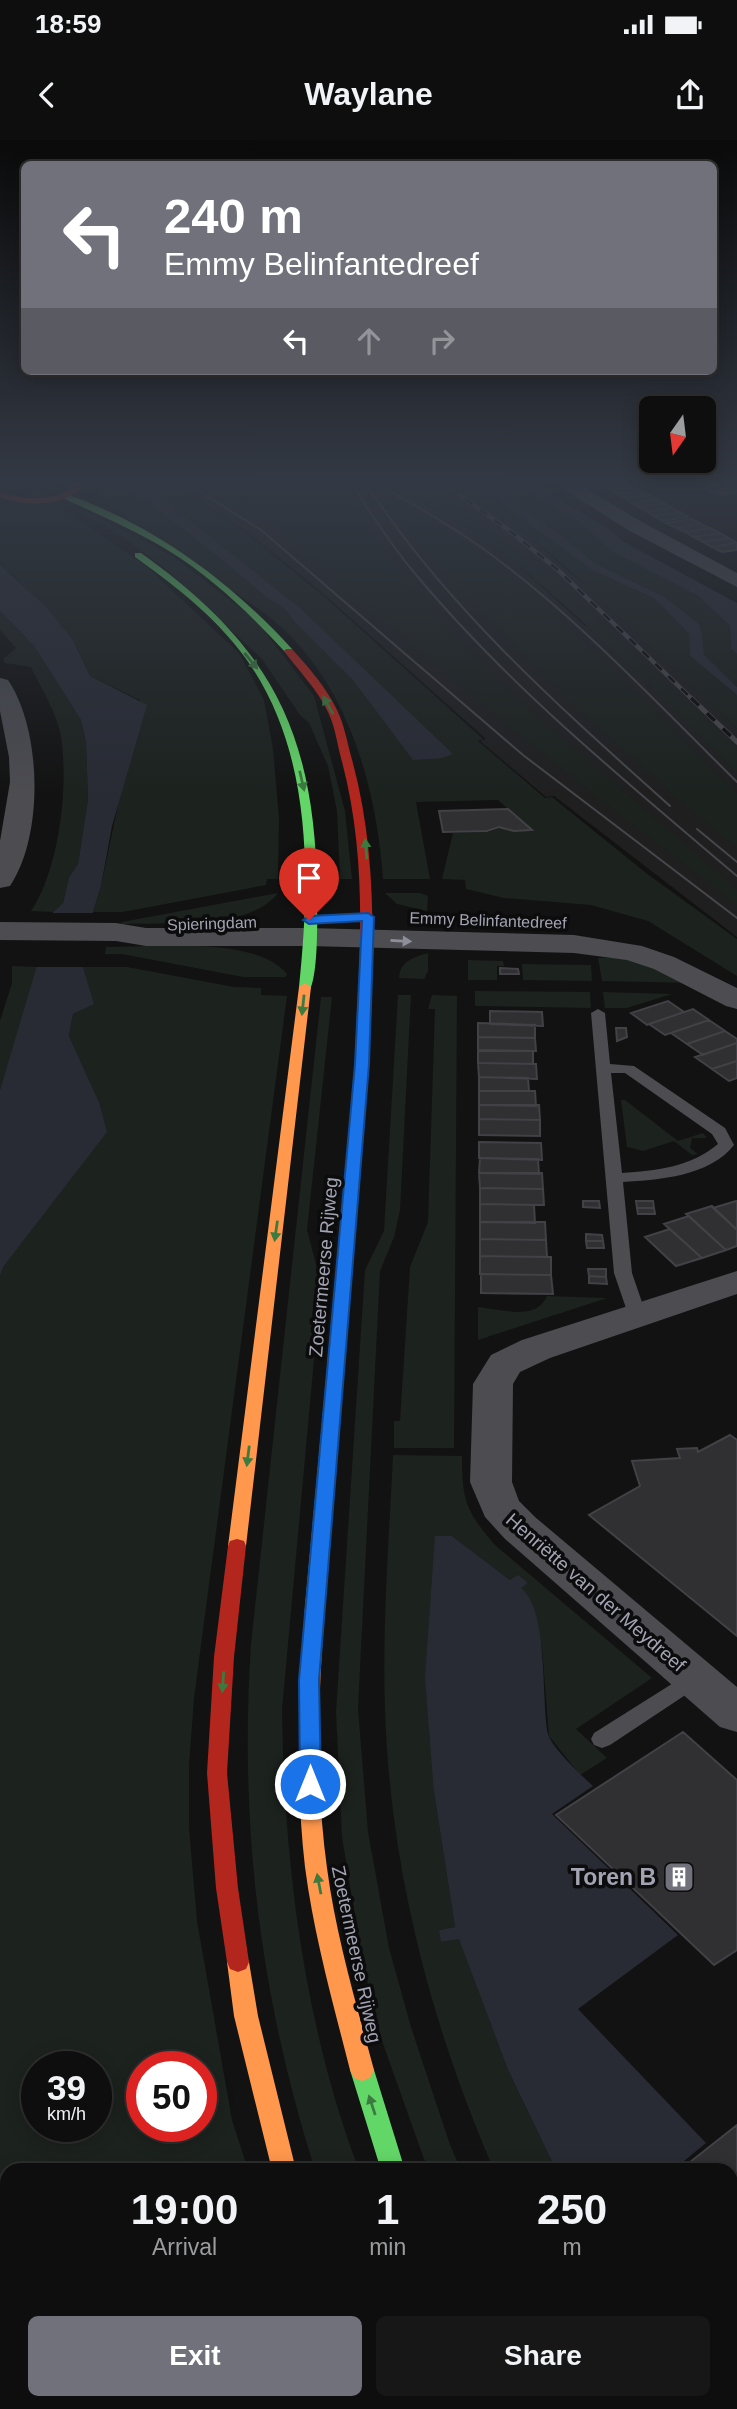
<!DOCTYPE html>
<meta charset="utf-8">
<style>
:root{--surface:#0e0e0e;--page:#171717;--text:#f1f3f6;--muted:#9b9c9e;--line:#2e2e2e;--accent:#70717b}
body{margin:0;font-family:Arial,sans-serif;background:var(--page);color:var(--text);height:100vh;display:flex;flex-direction:column;font-size:26px;white-space:nowrap}
*{box-sizing:border-box;margin:0}
p{font-size:23px;color:var(--muted)}
.icon{flex:none;width:38px;height:38px;fill:none;stroke:currentColor;stroke-width:2;stroke-linecap:round;stroke-linejoin:round}
.map{position:relative;flex:1;overflow:hidden}
.side{position:absolute;left:0px;top:2023px;width:738px;height:247px;display:flex;flex-direction:column;background:var(--surface);border-radius:21px 21px 0 0;box-shadow:0 4px 18px #0003,0 0 0 2px var(--line)}
.side>*{flex:none}
.top-card{position:absolute;left:21px;top:21px;width:696px;height:214px;border-radius:10px;box-shadow:0 4px 18px #0003,0 0 0 2px var(--line);background:#70717b;color:#fff;overflow:hidden}
.needle{width:46px;rotate:194deg}
.fabs{position:absolute;left:639px;top:256px;display:grid;gap:14px}
.fabs a{display:grid;place-items:center;width:77px;height:77px;border-radius:10px;background:var(--surface);box-shadow:0 4px 18px #0003,0 0 0 2px var(--line);font-size:35px}
.speed{position:absolute;left:21px;top:1911px;display:flex;gap:14px;font-size:35px;font-weight:700;text-align:center}
.speed>*{display:grid;place-content:center;width:91px;height:91px;border-radius:50%;background:var(--surface);box-shadow:0 4px 18px #0003,0 0 0 2px var(--line);line-height:1}
.speed small{font-size:18px;font-weight:400}
.speed .limit{border:10px solid #d22;background:#fff;color:#111}
.pin{position:absolute;display:grid;place-items:center;width:60px;height:60px;color:#fff;margin:-72px -30px;border-radius:50% 50% 50% 0;rotate:-45deg;box-shadow:0 0 7px #0007}
.pin .icon{rotate:45deg}
.me{position:absolute;width:77px;margin:-38px;rotate:0deg;stroke-linejoin:round;filter:drop-shadow(0 0 5px #0008)}
.turn{display:flex;align-items:center;gap:24px;height:147px;padding:0 28px;font-size:32px}
.turn .icon{width:91px;height:91px;stroke-width:2.5}
.turn b{display:block;font-size:49px;line-height:60px}
.lanes{display:flex;align-items:center;height:66px;padding:0 28px;background:#0003;justify-content:center;gap:35px;direction:ltr}
.lanes .off{opacity:.35}
.eta{display:flex;justify-content:space-evenly;align-items:center;height:119px;text-align:center}
.eta b{font-size:42px;font-weight:700;line-height:49px}
.cta{display:flex;gap:14px;margin-top:auto;padding:14px 28px}
.cta a{flex:1;height:80px;border-radius:10px;background:var(--accent);color:#fff;font-size:28px;font-weight:700;line-height:80px;text-align:center}
.cta a+a{background:var(--page);color:var(--text)}
.status{display:flex;justify-content:space-between;align-items:center;height:49px;padding:0 35px;background:var(--surface);direction:ltr}
.status svg{height:19px;fill:currentColor}
header{display:flex;justify-content:space-between;align-items:center;height:91px;padding:0 28px;background:var(--surface);font-size:32px;font-weight:700}
.map>svg:first-child{display:block}
.built{fill:#1f1f20}
.green{fill:#1c221e;fill-rule:evenodd}
.water{fill:#282b34}
.pier{fill:#121212}
.building{fill:#302f31;stroke:#414146;stroke-width:2}
.lines{fill:none;stroke-linecap:round;stroke-linejoin:round}
.lane{fill:#4c4c51;fill-rule:evenodd}
.street{fill:#4c4c51;fill-rule:evenodd}
.fast{fill:#63d668;fill-rule:evenodd}
.slow{fill:#ff974d;fill-rule:evenodd}
.jam{fill:#b3261e;fill-rule:evenodd}
.tram{stroke:#47474b;stroke-width:2}
.rail-far1-casing{stroke:#47474b;stroke-width:4.5}
.rail-casing{stroke:#47474b;stroke-width:5}
.rail-far1{stroke:#0c0c0d;stroke-width:2.5;stroke-dasharray:9;stroke-linecap:butt}
.rail{stroke:#0c0c0d;stroke-width:3.5;stroke-dasharray:11;stroke-linecap:butt}
.oneway{fill:#3c7b3f}
.oneway2{fill:#8d8e9a}
.route{fill:#1a73e8;stroke:#114b97;stroke-width:2}
.labels{text-anchor:middle;stroke-width:7;stroke-linejoin:round;paint-order:stroke}
.far-street-label{font-size:16px;fill:#a3a4b3;stroke:#0c0c0d}
.street-label{font-size:19px;fill:#a3a4b3;stroke:#0c0c0d}
.near-poi-label{font-size:23px;font-weight:bold;fill:#a3a4b3;stroke:#0c0c0d;text-anchor:end}
</style>
<div class="status"><b>18:59</b><svg viewBox="0 0 49 12"><path d="M0 12V9h3v3zM5 12V6h3v6zM10 12V3h3v9zM15 12V0h3v12zM26 1h20v11H26zM47 4h2v5h-2z"/></svg></div>
<header><svg class="icon" aria-label="back" viewBox="0 0 24 24"><path d="M15 5l-7 7 7 7"/></svg>Waylane<svg class="icon" aria-label="share" viewBox="0 0 24 24"><path d="M12 15V3M7 8l5-5 5 5M5 13v7h14v-7"/></svg></header>
<div class="map">
<svg width="737" height="2269" viewBox="0 0 737 2269">
<rect width="100%" height="100%" fill="#121212"/>
<path class="built" d="M165 338H379L464 386 514 422 585 486 601 485 487 387 421 338H446L513 384 611 467 737 589V797L554 656 546 657 480 601 486 599 318 449 246 391Z"/>
<path class="green" d="M94 338H162L241 389 327 459 483 599 478 601 545 658 552 657 646 733 737 799V836L648 781 591 765 504 758 466 749 465 740 442 739 453 693 489 692 500 688 512 691H533L498 660 416 662 430 739H383C376 645 348 543 273 480 251 462 226 447 203 430 172 409 142 387 110 367L101 356 102 346Z
M196 338H337L396 429 458 500 542 581 737 750V765L541 613 337 441 279 388Z
M379 338H421L487 387 545 434 734 604 737 608V633C664 562 594 487 515 423 473 389 426 364 379 338Z
M446 338H468L592 430 655 459 689 494 690 516 737 555V589L565 426 513 384Z
M478 338H508L582 384 611 411 698 456 730 486 731 509 737 514V547L703 515 702 493 699 484 665 457 596 424 563 397Z
M34 342 52 343 60 348C48 358 30 357 16 351L19 346Z
M380 353 447 389 496 425 567 486 737 654V708C632 621 531 529 440 427 418 404 401 377 380 353Z
M20 362 47 365 68 374 116 405 147 427 239 513 264 560 273 609 279 678 278 739H267L266 745 123 772H93L101 746 140 560 90 536 73 500 15 438 0 425V364Z
M88 372 174 417 257 481 314 556 345 671 352 739H340L337 671 328 626 309 583 300 575 262 519 168 431 126 399 83 373Z
M0 471 34 506 81 580 86 603 88 659 78 724 69 737 63 763 53 772 31 771C59 730 69 646 61 597 57 573 42 550 31 527L5 523 3 519 16 508 0 490Z
M278 753C249 791 166 782 121 784L122 782Z
M385 753H420L428 756 427 771 397 764Z
M106 807C153 807 257 796 287 834L286 837H243L122 814H105Z
M428 813V831L424 839 399 838C400 821 414 817 428 813Z
M627 817 695 843 602 841 598 818Z
M468 820 503 821 504 826H497V840H468Z
M522 824 591 825 592 841 523 840Z
M12 826 38 827 0 950V881L12 843Z
M83 827H127L234 847 261 848V855L287 856 194 1558 189 1625V1688L197 1781 232 1980 248 2030H7V2263H313L316 2269H0V1136L2 1127 99 962 69 896 73 874 93 864ZM37 1927H96V1986H37ZM142 1927H201V1986H142Z
M475 851 590 852 591 868 475 866Z
M603 852 672 854 627 868H605Z
M398 855H411L400 1070 394 1097 380 1131 358 1568 368 1692 389 1808 411 1887 450 2005 461 2030H430L424 2019 381 1898 362 1819 342 1697 336 1572 365 1130 384 1091Z
M432 855 457 856 454 1308H394V1281H400L410 1127 428 1082 435 869H428Z
M321 857H332L307 1090 321 1143 282 1570C284 1724 304 1885 359 2030H315C260 1857 239 1685 251 1504Z
M621 960H625L678 1001 703 993 707 998H692L690 1008 698 1014 692 1015 674 1001 643 1011 627 1007Z
M547 1156 607 1158 478 1200V1167C501 1169 536 1182 547 1156Z
M393 1315 462 1316C462 1361 466 1371 495 1405L652 1538 576 1589 607 1618 580 1635 549 1596 542 1507 520 1448 528 1443 510 1440 452 1396 434 1652 455 1787 439 1790 442 1802 459 1798 508 1930 556 2030H494C431 1885 390 1729 385 1569 382 1485 389 1400 393 1315Z
M620 2263H690L696 2269H624Z"/>
<path class="water" d="M116 338H130L149 349 300 468 453 614 442 618 413 620 353 540 293 480C287 467 276 465 265 456 217 414 167 376 116 338Z
M468 338H478L563 397 596 424 665 457 699 484 702 493 704 515 737 547V555L690 516 689 494 655 459 592 430Z
M508 338H524L610 390 624 402 737 463V514L731 509 730 486 698 456 611 411 582 384Z
M0 425 47 468 73 500 90 536 147 565 112 686 101 746 93 772 83 827 94 864 73 874 69 896 99 962 107 992 3 1127 0 1136V950L53 772 63 763 69 737 78 724 88 659 86 603 81 580 34 506 0 471Z
M435 1396H452L510 1440 518 1435 528 1443 521 1448C549 1470 541 1559 548 1594 552 1608 582 1636 593 1646L552 1674 678 1795 578 1869 706 2003 673 2030H556L508 1930 459 1799 441 1802 439 1790 455 1787 434 1652 425 1538Z
M732 2096 737 2102V2269H696L690 2263H732Z"/>
<path class="pier" d="M49 773H96L87 827H34Z"/>
<path class="building" d="M621 338 628 342 603 346 595 342Z
M718 339 726 343 702 347 694 343Z
M628 342 635 347 610 350 603 346Z
M726 343 734 347 710 351 702 347Z
M635 347 643 351 617 354 610 350Z
M734 347 737 352 718 355 710 351Z
M643 351 650 355 624 358 617 354Z
M650 355 657 359 632 363 624 358Z
M657 359 665 363 639 367 632 363Z
M665 363 672 368 646 371 639 367Z
M672 368 680 372 654 376 646 371Z
M680 372 688 377 662 381 654 376Z
M692 379 701 384 676 388 666 383Z
M701 384 710 388 685 392 676 388Z
M710 388 720 393 694 397 685 392Z
M720 393 729 398 703 402 694 397Z
M729 398 737 403 712 407 703 402Z
M737 403V410L722 412 712 407Z
M508 669 532 690 514 691 499 687 487 691 443 692 439 671Z
M500 828 518 829 519 834H500Z
M668 861 684 872 647 885 631 873Z
M693 869 709 880 665 895 649 884Z
M490 871 542 872 543 886 490 884Z
M709 880 725 891 687 904 671 893Z
M478 883 535 885V898L478 897Z
M616 888H626L627 897 617 901Z
M725 891 737 899V903L703 915 687 904Z
M478 897 535 898 536 911 478 910Z
M737 903V921L712 929 695 917Z
M478 911H533V924L478 923Z
M737 921V938L729 941 712 929Z
M478 923 536 924 537 939 479 937Z
M479 937 528 938 529 951H479Z
M479 951H535L536 966 479 965Z
M479 965H539L540 980 479 979Z
M479 979 540 980V996L479 995Z
M479 1002 541 1003 542 1020 479 1018Z
M480 1018 538 1019 539 1034 479 1033Z
M479 1033H542L543 1049 480 1048Z
M480 1048 543 1049 544 1065 480 1064Z
M583 1061H599L600 1068 583 1067Z
M636 1061H653L654 1068H637Z
M736 1061H737V1090L713 1068Z
M480 1064 534 1065 535 1083 480 1082Z
M712 1066 737 1090V1106L726 1110 686 1074Z
M637 1068H654L655 1074H638Z
M689 1076 726 1110 702 1118 664 1084Z
M480 1082H545L546 1100 480 1099Z
M670 1089 702 1118 676 1126 645 1097Z
M586 1094 602 1095 603 1101H586Z
M480 1099 546 1100 547 1117 480 1116Z
M586 1101H603L604 1108H587Z
M480 1116 551 1117V1135L480 1134Z
M588 1129H606V1137L589 1136Z
M481 1134 551 1135 553 1154 481 1153Z
M589 1136 606 1137 607 1144 589 1143Z
M730 1295 737 1300V1496L589 1375 640 1346 632 1321 680 1318 677 1309 697 1308 698 1312Z
M683 1592 737 1640V1810L714 1825 556 1675Z
M737 1985V2097L732 2091V2030H680Z"/>
<g class="lines">
<path class="lane" d="M598 869 605 873 610 924 634 926 725 988 734 1005C710 1036 659 1040 623 1042L632 1133 646 1174 637 1180 628 1174 614 1133 591 873ZM611 933H625L712 994 718 1004C691 1027 655 1031 622 1033Z
M694 1530 702 1532 705 1538 702 1544 610 1605 602 1608 594 1605 591 1599 594 1593Z"/>
<path class="street" d="M546 338H568L642 382 737 433V447L628 390Z
M0 538 8 540C42 590 44 696 10 746L0 748V701L10 642 9 617 0 571Z
M0 782 116 783 146 788H308L574 795 642 806 674 817 737 848V869L726 866 654 829 627 820 574 813 308 806H146L116 801 0 800Z
M737 1131V1154L550 1218 520 1232 513 1244 512 1342 519 1361 535 1377 737 1547V1592L720 1587 505 1399 485 1377 470 1342 473 1244 491 1215 522 1200Z"/>
<path class="fast" d="M66 354C154 385 230 441 292 509V513H286C251 475 213 438 169 411 135 390 99 375 63 358Z
M135 413H141C270 505 315 591 317 750 317 774 319 829 310 850L305 851 299 847C310 741 313 619 251 526 222 482 177 447 135 417Z
M364 869 371 873 369 924 325 1467 322 1472 315 1474 308 1472 305 1467 355 924 357 873Z
M362 1919 370 1922 374 1930 405 2030H381L350 1930 354 1922Z
M480 2263H508L511 2269H483Z"/>
<path class="slow" d="M305 843 311 847 246 1406 244 1411H230L228 1406 299 847Z
M315 1460 322 1462 325 1467C318 1554 315 1641 327 1728 336 1796 356 1863 374 1930L370 1938 362 1941 354 1938 350 1930C333 1863 314 1796 305 1727 295 1641 299 1554 305 1467L308 1462Z
M238 1812 246 1815 249 1822 258 1876 296 2030H272L234 1876 227 1822 230 1815Z"/>
<path class="jam" d="M68 339H74L80 344V350C57 367 26 366 0 357V352C26 360 47 362 72 349Z
M286 509H292C309 528 326 547 337 570 344 584 347 601 351 616 375 701 374 786 371 873L364 877 357 873C362 787 364 702 341 618 337 603 335 586 328 572 317 549 299 531 284 511Z
M237 1399 244 1401 246 1406 234 1517 227 1633 238 1748 249 1822 246 1829 238 1832 230 1829 227 1822 216 1748 207 1633 214 1517 228 1406 230 1401Z
M350 2263H377L380 2269H352Z"/>
<path class="tram" d="M178 338 261 390 523 615 737 778
M348 338C368 369 388 401 412 430 507 545 624 640 737 736
M362 338C445 466 557 565 670 666
M389 351C422 369 454 388 485 410 577 477 656 562 737 642
M697 689 737 722"/>
<g class="rail-far1-casing">
<path id="rail-far1" d="M436 338 510 391 558 430 693 560"/>
</g>
<g class="rail-casing">
<path id="rail" d="M691 558 737 602"/>
</g>
<use href="#rail-far1" class="rail-far1"/>
<use href="#rail" class="rail"/>
</g>
<defs><path id="oneway-solid" d="M-6-.8H1V-3.2L6.5 0L1 3.2V.8H-6Z" transform="scale(1.75)"/></defs>
<g class="oneway">
<use href="#oneway-solid" transform="translate(251 521) rotate(51)"/>
<use href="#oneway-solid" transform="translate(328 565) rotate(-119)"/>
<use href="#oneway-solid" transform="translate(302 641) rotate(77)"/>
<use href="#oneway-solid" transform="translate(366 709) rotate(-95)"/>
<use href="#oneway-solid" transform="translate(303 865) rotate(96)"/>
<use href="#oneway-solid" transform="translate(276 1091) rotate(98)"/>
<use href="#oneway-solid" transform="translate(248 1316) rotate(97)"/>
<use href="#oneway-solid" transform="translate(223 1542) rotate(94)"/>
<use href="#oneway-solid" transform="translate(319 1744) rotate(-101)"/>
<use href="#oneway-solid" transform="translate(372 1965) rotate(-108)"/>
</g>
<use class="oneway2" href="#oneway-solid" transform="translate(401 801) rotate(3)"/>
<linearGradient id="sky" x2="0" y2="1"><stop stop-color="#0a0a0a"/><stop offset="0.52" stop-color="#333944"/><stop offset="1" stop-color="#333944" stop-opacity="0"/></linearGradient>
<rect width="737" height="656" fill="url(#sky)"/>
<path class="route" d="M368 773 374 777 369 924 319 1540 321 1644 318 1650 310 1652 303 1650 300 1644 299 1540 355 924 362 781 309 784 303 780 309 776Z"/>
<defs>
<g id="building-square" transform="scale(1.575)"><rect x="-9" y="-9" width="18" height="18" rx="4" fill="#70717b" stroke="#0c0c0d"/><path d="M-4-6H4V6H1V3H-1V6H-4ZM-2.5-4.3h1.7v1.8h-1.7ZM.8-4.3h1.7v1.8H.8ZM-2.5-1h1.7V.8h-1.7ZM.8-1h1.7V.8H.8Z" fill="#fff"/></g>
</defs>
<g fill-rule="evenodd">
<use href="#building-square" x="679" y="1737"/>
</g>
<g class="labels">
<g class="far-street-label">
<text transform="translate(488 780) rotate(2)" y="6">Emmy Belinfantedreef</text>
<text transform="translate(212 783) rotate(-2)" y="6">Spieringdam</text>
</g>
<g class="street-label">
<text transform="translate(323 1127) rotate(-85)" y="7">Zoetermeerse Rijweg</text>
<text transform="translate(596 1452) rotate(41)" y="7">Henriëtte van der Meydreef</text>
<text transform="translate(357 1814) rotate(78)" y="7">Zoetermeerse Rijweg</text>
</g>
<g class="near-poi-label">
<text x="656" y="1745">Toren B</text>
</g>
</g>
</svg>
<div class="fabs">
<a><svg class="needle" viewBox="-14 -14 28 28"><path d="M0-13l5 13h-10z" fill="#e53935"/><path d="M0 13l5-13h-10z" fill="#9b9c9e"/></svg></a>
</div>
<div class="speed"><div>39<small>km/h</small></div><div class="limit">50</div></div>
<div class="pin" style="left:309px;top:780px;background:#d93025"><svg class="icon" aria-label="arrive" viewBox="0 0 24 24"><path d="M6 21V4h12l-3 4 3 4H6"/></svg></div>
<svg class="me" style="left:310px;top:1644px" viewBox="-20 -20 40 40"><circle r="17" fill="#1a73e8" stroke="#fff" stroke-width="3"/><path d="M0-11L8 9 0 5-8 9z" fill="#fff"/></svg>
<div class="top-card">
<div class="turn"><svg class="icon" aria-label="left" viewBox="0 0 24 24"><path d="M17 20v-9H6M10 6l-5 5 5 5"/></svg><div><b>240 m</b>Emmy Belinfantedreef</div></div>
<div class="lanes"><svg class="icon" aria-label="left" viewBox="0 0 24 24"><path d="M17 20v-9H6M10 6l-5 5 5 5"/></svg><svg class="icon off" aria-label="ahead" viewBox="0 0 24 24"><path d="M12 20V5M6 11l6-6 6 6"/></svg><svg class="icon off" aria-label="right" viewBox="0 0 24 24"><path d="M7 20v-9h11M14 6l5 5-5 5"/></svg></div>
</div>
<section class="side">
<div class="eta">
<div><b>19:00</b><p>Arrival</p></div>
<div><b>1</b><p>min</p></div>
<div><b>250</b><p>m</p></div>
</div>
<div class="cta"><a>Exit</a><a>Share</a></div>
</section>
</div>
